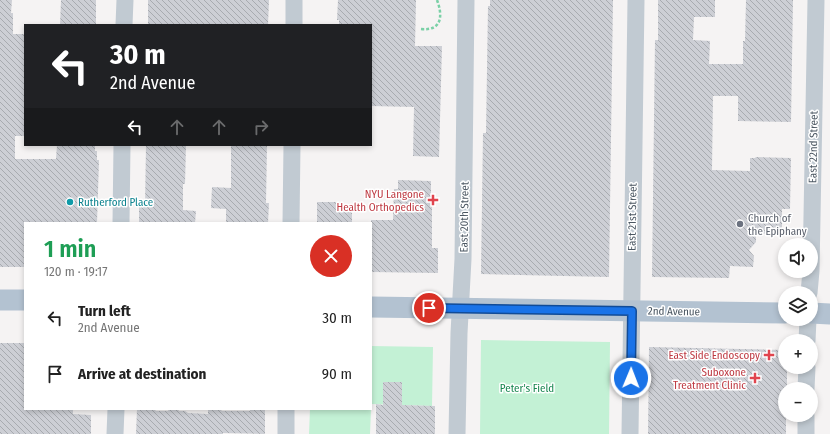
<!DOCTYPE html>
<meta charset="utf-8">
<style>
:root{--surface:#fff;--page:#f6f6f6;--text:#222;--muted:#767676}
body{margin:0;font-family:"Fira Sans Condensed",sans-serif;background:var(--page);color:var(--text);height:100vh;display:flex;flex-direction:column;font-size:15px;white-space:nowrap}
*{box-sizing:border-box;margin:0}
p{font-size:13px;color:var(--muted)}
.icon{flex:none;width:22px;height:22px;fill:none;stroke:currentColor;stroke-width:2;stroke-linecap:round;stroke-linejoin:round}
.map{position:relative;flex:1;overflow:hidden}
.panel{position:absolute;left:24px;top:222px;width:348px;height:188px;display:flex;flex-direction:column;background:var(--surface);border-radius:0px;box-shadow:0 2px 6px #0003}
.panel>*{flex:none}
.hud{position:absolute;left:24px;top:24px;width:348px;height:122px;border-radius:0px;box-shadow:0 2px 6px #0003;background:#202124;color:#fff;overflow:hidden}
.buttons{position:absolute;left:778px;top:238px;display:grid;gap:8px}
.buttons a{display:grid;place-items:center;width:40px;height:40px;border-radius:50%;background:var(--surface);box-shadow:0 2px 6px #0003;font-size:20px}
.pin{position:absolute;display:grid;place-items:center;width:34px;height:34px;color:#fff;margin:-17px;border:2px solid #fff;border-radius:50%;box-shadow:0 1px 4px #0007}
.me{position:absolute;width:44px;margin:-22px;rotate:1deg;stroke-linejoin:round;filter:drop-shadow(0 0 3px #0008)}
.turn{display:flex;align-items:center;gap:14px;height:84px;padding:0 20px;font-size:18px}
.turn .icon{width:52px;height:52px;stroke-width:2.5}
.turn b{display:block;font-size:28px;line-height:34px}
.lanes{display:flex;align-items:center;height:38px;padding:0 20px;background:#0003;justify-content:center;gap:20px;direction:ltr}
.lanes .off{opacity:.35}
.round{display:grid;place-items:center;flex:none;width:42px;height:42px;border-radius:21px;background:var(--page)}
.headline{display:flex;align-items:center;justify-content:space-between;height:68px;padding:0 20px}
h1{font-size:24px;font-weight:600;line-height:30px;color:#1e9e55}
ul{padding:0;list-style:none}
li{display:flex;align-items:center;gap:12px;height:56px;padding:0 20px}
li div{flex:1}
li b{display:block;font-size:15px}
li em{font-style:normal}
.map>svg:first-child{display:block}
.green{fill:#c3f1d5}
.building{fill:url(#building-back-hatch)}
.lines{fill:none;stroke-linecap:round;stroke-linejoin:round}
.path{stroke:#7ad0a6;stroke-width:2.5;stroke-dasharray:3 2;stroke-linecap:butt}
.minor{stroke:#c1cad2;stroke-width:17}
.major{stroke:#b3c2d1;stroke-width:21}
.route-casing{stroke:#114b97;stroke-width:10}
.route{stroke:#1a73e8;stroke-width:7}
.health-dot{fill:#e0444e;stroke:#fff;stroke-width:1.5}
.culture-dot{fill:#0f9aa8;stroke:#fff;stroke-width:1.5}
.worship-dot{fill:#6b7280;stroke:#fff;stroke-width:1.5}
.labels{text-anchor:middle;stroke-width:3;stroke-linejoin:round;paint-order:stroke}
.street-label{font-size:11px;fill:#4a5661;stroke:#fff}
.health-label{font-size:11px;fill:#be3a42;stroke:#fff;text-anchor:end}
.culture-label{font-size:11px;fill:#0d838f;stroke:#fff;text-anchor:start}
.worship-label{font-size:11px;fill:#5b616d;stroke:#fff;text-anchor:start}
.park-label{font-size:11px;fill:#17864f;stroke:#fff}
</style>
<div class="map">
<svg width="830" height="434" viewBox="0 0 830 434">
<defs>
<pattern id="building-back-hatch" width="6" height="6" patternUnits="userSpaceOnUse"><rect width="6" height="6" fill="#cdcfd5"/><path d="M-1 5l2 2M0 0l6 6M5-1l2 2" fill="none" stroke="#a8abb0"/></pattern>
</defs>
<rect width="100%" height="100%" fill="#f5f3f3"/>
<path class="green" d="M481 340 610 342 609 434H480Z
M371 346 433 347 432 406 371 404Z
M310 409H371L370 434H309Z"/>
<path class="building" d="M0 0H12L11 13H13V34H25V136H15V159H56L57 145H95V151H97V160H99L97 223H25V267H0Z
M61 0H96V25H60Z
M148 0H269L268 25H148Z
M338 0H416L415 46H442L439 157 413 156 414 107 371 106V25H339V20H337Z
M490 0H613L609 277 481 274 483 133H486L488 6H490Z
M658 0H715V17H694L693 40 710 41 709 64H743V41H745L746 0H793L791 122 738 121V96H713L712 170 750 171V158H755L756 157 791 158 790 209H782V227L778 231H772V234L756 233V242L749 250 754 256 753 267 730 266 729 278 652 277 655 40H658Z
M146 145H186L185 184H183V210L196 211 195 223H139V207H145Z
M231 145H267L266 203H269L268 223H226V209L211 208 212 187 231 188Z
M398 180 431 181V203H432V248H438V273L371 272V220H393L394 189H398Z
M317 202H340V205H352V223H317Z
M0 343H25V409H73V414L91 415V434H0Z
M649 347 785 350V367H787V389H785V415H786V434H648Z
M383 382H402V405L435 406V434H376V404L383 405Z
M137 409H154L156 411H168L169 409H178L179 411H185L188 413 208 414V409H220L222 411H250V409H265V434L223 433V434H136Z"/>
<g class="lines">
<path class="path" d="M421 29C442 31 443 16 437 0"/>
<path class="minor" d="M124 25 125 0
M294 25V0
M121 223 122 145
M291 223 292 145
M809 293 811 271 816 0
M807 341 808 319
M806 389 807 367
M115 434 116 409
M286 434V409
M457 434 459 333 463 259 466 0
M630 434 636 0
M806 434V415"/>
<path class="major" d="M0 300H25
M371 307 785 313
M811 313 830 314"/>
</g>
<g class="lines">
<g class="route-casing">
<path id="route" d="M429 308 632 311 631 378"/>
</g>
<use href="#route" class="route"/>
</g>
<g class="health-dot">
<path d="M431 194h4v4h4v4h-4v4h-4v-4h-4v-4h4z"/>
<path d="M767 349h4v4h4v4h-4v4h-4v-4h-4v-4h4z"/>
<path d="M753 372h4v4h4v4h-4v4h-4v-4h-4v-4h4z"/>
</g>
<circle class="culture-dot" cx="70" cy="202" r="4"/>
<circle class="worship-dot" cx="740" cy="224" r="4"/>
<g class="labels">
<g class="street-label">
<text transform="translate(813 147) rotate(-89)" y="4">East 22nd Street</text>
<text transform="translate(464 217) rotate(-89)" y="4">East 20th Street</text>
<text transform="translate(632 217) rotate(-89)" y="4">East 21st Street</text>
<text transform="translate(674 311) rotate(1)" y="4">2nd Avenue</text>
</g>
<g class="health-label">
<text x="424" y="198">NYU Langone<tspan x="424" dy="13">Health Orthopedics</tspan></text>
<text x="760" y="359">East Side Endoscopy</text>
<text x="746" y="376">Suboxone<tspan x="746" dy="13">Treatment Clinic</tspan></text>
</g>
<g class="culture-label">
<text x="78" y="206">Rutherford Place</text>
</g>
<g class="worship-label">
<text x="748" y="222">Church of<tspan x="748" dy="13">the Epiphany</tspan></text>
</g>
<g class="park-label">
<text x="527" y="392">Peter's Field</text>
</g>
</g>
</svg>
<div class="buttons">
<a><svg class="icon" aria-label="sound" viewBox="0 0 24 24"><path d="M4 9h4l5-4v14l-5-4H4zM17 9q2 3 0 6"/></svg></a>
<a><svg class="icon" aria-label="layers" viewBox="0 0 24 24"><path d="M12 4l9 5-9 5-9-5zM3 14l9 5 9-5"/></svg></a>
<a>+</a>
<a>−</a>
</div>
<div class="pin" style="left:429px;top:308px;background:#d93025"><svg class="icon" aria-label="arrive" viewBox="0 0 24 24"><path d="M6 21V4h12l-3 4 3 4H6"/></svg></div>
<svg class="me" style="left:631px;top:378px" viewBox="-20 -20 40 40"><circle r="17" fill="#1a73e8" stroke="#fff" stroke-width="3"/><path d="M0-11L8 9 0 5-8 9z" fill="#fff"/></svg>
<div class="hud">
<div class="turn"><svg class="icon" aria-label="left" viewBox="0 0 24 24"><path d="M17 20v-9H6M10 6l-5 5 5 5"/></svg><div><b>30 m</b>2nd Avenue</div></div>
<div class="lanes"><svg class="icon" aria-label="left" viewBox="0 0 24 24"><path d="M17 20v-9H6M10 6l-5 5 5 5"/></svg><svg class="icon off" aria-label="ahead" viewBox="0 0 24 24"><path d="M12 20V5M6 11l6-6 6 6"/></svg><svg class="icon off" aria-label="ahead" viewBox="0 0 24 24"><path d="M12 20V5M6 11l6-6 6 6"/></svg><svg class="icon off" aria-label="right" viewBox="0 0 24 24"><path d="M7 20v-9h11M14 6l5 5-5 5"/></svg></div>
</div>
<section class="panel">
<div class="headline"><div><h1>1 min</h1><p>120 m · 19:17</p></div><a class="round" style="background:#d93025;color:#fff"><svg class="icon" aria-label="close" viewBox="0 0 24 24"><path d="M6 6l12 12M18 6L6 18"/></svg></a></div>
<ul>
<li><svg class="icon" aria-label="left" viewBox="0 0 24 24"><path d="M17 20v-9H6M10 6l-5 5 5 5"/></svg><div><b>Turn left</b><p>2nd Avenue</p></div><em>30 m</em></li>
<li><svg class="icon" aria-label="arrive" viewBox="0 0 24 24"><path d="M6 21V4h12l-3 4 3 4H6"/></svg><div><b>Arrive at destination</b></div><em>90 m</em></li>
</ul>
</section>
</div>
